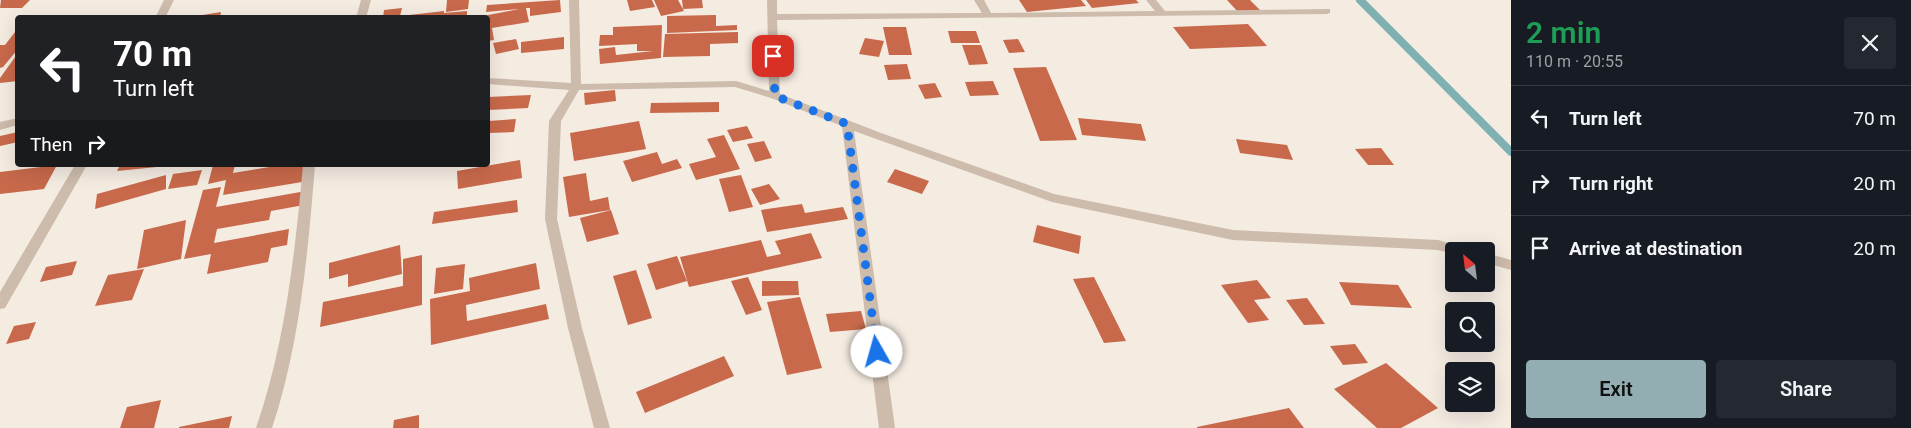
<!DOCTYPE html>
<meta charset="utf-8">
<style>
:root{--surface:#171b24;--page:#242831;--text:#f1f3f6;--muted:#9ea1a6;--line:#363941;--accent:#92aeb2}
body{margin:0;font-family:Roboto,sans-serif;background:var(--page);color:var(--text);height:100vh;display:flex;flex-direction:column;font-size:19px;white-space:nowrap}
*{box-sizing:border-box;margin:0}
p{font-size:16px;color:var(--muted)}
.icon{flex:none;width:28px;height:28px;fill:none;stroke:currentColor;stroke-width:2;stroke-linecap:round;stroke-linejoin:round}
.map{position:relative;flex:1;overflow:hidden}
.drawer{display:flex;flex-direction:column;background:var(--surface);width:400px}
.drawer>*{flex:none}
.top-card{position:absolute;left:15px;top:15px;width:475px;height:152px;border-radius:5px;box-shadow:0 5px 20px #0002;background:#202124;color:#fff;overflow:hidden}
.needle{width:32px;rotate:332deg}
.fabs{position:absolute;left:1445px;top:242px;display:grid;gap:10px}
.fabs a{display:grid;place-items:center;width:50px;height:50px;border-radius:5px;background:var(--surface);box-shadow:0 5px 20px #0002;font-size:25px}
.pin{position:absolute;display:grid;place-items:center;width:42px;height:42px;color:#fff;margin:-21px;border-radius:10px;box-shadow:0 2px 8px #0006}
.me{position:absolute;width:55px;margin:-28px;rotate:353deg;stroke-linejoin:round;filter:drop-shadow(0 0 4px #0008)}
.turn{display:flex;align-items:center;gap:18px;height:105px;padding:0 15px;font-size:22px}
.turn .icon{width:65px;height:65px;stroke-width:2.5}
.turn b{display:block;font-size:35px;line-height:42px}
.then{display:flex;align-items:center;height:48px;padding:0 15px;background:#0003;gap:10px;font-size:19px}
.round{display:grid;place-items:center;flex:none;width:52px;height:52px;border-radius:5px;background:var(--page)}
.head{display:flex;align-items:center;justify-content:space-between;height:85px;padding:0 15px}
h1{font-size:30px;font-weight:600;line-height:38px;color:#1e9e55}
.action{display:flex;gap:10px;margin-top:auto;padding:10px 15px}
.action a{flex:1;height:58px;border-radius:5px;background:var(--accent);color:#111;font-size:20px;font-weight:600;line-height:58px;text-align:center}
.action a+a{background:var(--page);color:var(--text)}
ul{padding:0;list-style:none}
li{display:flex;align-items:center;gap:15px;height:65px;padding:0 15px;border-top:1px solid var(--line)}
li div{flex:1}
li b{display:block;font-size:19px}
li em{font-style:normal}
main{display:flex;flex:1;min-height:0}
.map>svg:first-child{display:block}
.lines{fill:none;stroke-linecap:round;stroke-linejoin:round}
.stream{stroke:#7fb0b2;stroke-width:8}
.building{fill:#c8694b}
.street{fill:#cdbbac;fill-rule:evenodd}
.route{stroke:#1a73e8;stroke-width:9;stroke-dasharray:0 16.2}
</style>
<main>
<div class="map">
<svg width="1511" height="428" viewBox="0 0 1511 428">
<rect width="100%" height="100%" fill="#f4ebe1"/>
<g class="lines">
<path class="stream" d="M1360 0 1511 152"/>
</g>
<path class="building" d="M1 0H30L22 8H0Z
M447 0H469L468 9 446 12Z
M560 0 561 12 530 16V8H526L529 22 492 28 494 40 488 41V18H473L519 9 486 12 487 5Z
M627 0H652L655 7 630 11Z
M654 0H678L684 11 661 16Z
M682 0H702L703 8 683 9Z
M1019 0H1081L1086 6 1027 12Z
M1086 0H1136L1139 3 1092 8Z
M1227 0H1250L1260 10 1238 12Z
M402 8 400 16 444 11V13L467 11V18H383L384 10Z
M221 12 220 18H197L196 16Z
M716 15V26L737 25V30L667 33V16Z
M1248 24 1267 46 1190 49 1173 27Z
M662 25 661 58 600 64 599 49 615 47 616 55 653 51H637V44L599 46 600 35H613V27Z
M883 27H906L912 55H889Z
M948 31H976L980 43H951Z
M15 32H18V49L3 67 0 68V45H5Z
M738 32V43L710 44V56L663 57 665 34Z
M564 37V49L521 53V42Z
M865 38 884 41 879 57 859 54Z
M516 39 519 49 496 54 493 43Z
M1018 39 1025 52 1009 53 1003 40Z
M962 45H981L988 64 969 65Z
M18 53V81L0 83V78Z
M907 64 911 79 888 80 884 65Z
M1046 67 1077 140 1040 141 1013 68Z
M993 81 999 95 970 96 965 82Z
M935 83 942 97 925 99 918 85Z
M615 90 616 101 585 105 584 93Z
M531 95 528 108 488 110V97Z
M719 102V112L650 113 651 103Z
M1078 118 1141 124 1146 141 1082 135Z
M516 119 514 132 488 133V121Z
M639 121 646 149 574 161 570 133Z
M747 126 753 138 733 142 727 130Z
M18 132V142L0 146V136Z
M724 135 740 169 696 180 689 164 716 157 707 139Z
M1236 139 1287 145 1293 160 1240 153Z
M764 141 772 158 755 162 747 144Z
M1381 148 1394 165H1368L1355 149Z
M657 152 662 164 677 159 682 168 632 182 623 161Z
M520 160 522 178 458 189 457 171Z
M57 165 44 189 0 194V172Z
M120 165H167V166L117 171Z
M213 165H235L233 173 282 165H310L308 181 223 195 226 180 208 184Z
M895 169 929 181 922 194 887 182Z
M202 170 197 185 168 189 173 174Z
M586 173 590 201 608 197 610 210 569 217 563 177Z
M166 175V189L95 209 97 194Z
M741 175 753 207 729 212 719 179Z
M769 184 780 199 760 205 751 189Z
M221 187 216 207 306 191 304 205 271 211 269 220 217 229 214 243 289 229 287 245 271 248 268 262 207 274 211 254 184 259 203 190Z
M517 200 518 212 432 224 434 212Z
M802 204 805 213 843 207 848 219 767 232 761 210Z
M611 210 619 234 587 242 580 218Z
M186 220 181 259 137 269 144 230Z
M1037 225 1081 236 1079 254 1033 242Z
M811 233 822 258 689 287 680 257 761 240 767 257 781 254 775 241Z
M400 245 402 274 348 287V274L329 279V263Z
M422 255V305L320 327 323 302 403 286V259Z
M677 256 687 281 656 290 647 264Z
M77 261 72 275 40 282 46 267Z
M536 263 540 289 466 305 467 321 546 304 549 319 431 345 430 299 470 291 469 278Z
M465 264 463 289 434 294 436 268Z
M144 269 132 300 95 306 108 275Z
M636 270 652 318 628 325 613 276Z
M748 277 762 310 746 315 731 281Z
M1094 277 1126 341 1104 343 1073 279Z
M1257 280 1271 298 1254 300 1269 320 1248 323 1221 285Z
M762 281H798L799 295 762 296Z
M1339 282 1398 285 1412 308 1351 305Z
M800 297 822 368 787 375 767 302Z
M1307 298 1325 324 1304 325 1286 300Z
M861 311 866 329 830 332 826 314Z
M36 322 29 339 6 344 14 326Z
M1355 344 1368 363 1343 365 1330 346Z
M724 356 734 376 645 413 636 392Z
M1386 363 1438 408 1401 428H1377L1334 389Z
M161 400 154 428H120L127 407Z
M1289 408 1304 428H1197V427Z
M419 415V428H393L394 420Z
M232 416 229 428H179V427Z"/>
<g class="lines">
<path class="street" d="M164 0H174L165 18H155Z
M361 0H371L366 18H356Z
M569 0H579L581 84 736 81 769 91 767 0H777V14L982 13 974 0H984L991 13 1155 11 1146 0H1156L1165 11 1330 9V13L1327 14 777 20 780 94 881 133 1054 194 1233 230 1438 240 1466 248 1468 251H1454V254L1438 250 1233 240 1052 202 854 131 895 428H879L842 126 771 98 735 87 579 90 561 121 557 219 582 328 610 428H594L568 328 545 219 549 121 569 90 488 84V78L571 83Z
M18 118V125L0 130V122Z
M75 165H87L5 308 0 309V292Z
M303 165H315C308 252 300 344 272 428H256C285 345 295 253 303 165Z
M1486 253 1511 260V270L1486 263Z"/>
</g>
<g class="lines">
<path class="route" d="M773 56 775 96 847 124 877 352"/>
</g>
</svg>
<div class="fabs">
<a><svg class="needle" viewBox="-14 -14 28 28"><path d="M0-13l5 13h-10z" fill="#e53935"/><path d="M0 13l5-13h-10z" fill="#9ea1a6"/></svg></a>
<a><svg class="icon" aria-label="search" viewBox="0 0 24 24"><circle cx="10" cy="10" r="6"/><path d="M15 15l6 6"/></svg></a>
<a><svg class="icon" aria-label="layers" viewBox="0 0 24 24"><path d="M12 4l9 5-9 5-9-5zM3 14l9 5 9-5"/></svg></a>
</div>
<div class="pin" style="left:773px;top:56px;background:#d93025"><svg class="icon" aria-label="arrive" viewBox="0 0 24 24"><path d="M6 21V4h12l-3 4 3 4H6"/></svg></div>
<svg class="me" style="left:877px;top:352px" viewBox="-20 -20 40 40"><circle r="19" fill="#fff"/><path d="M0-13L10 11 0 6-10 11z" fill="#1a73e8"/></svg>
<div class="top-card">
<div class="turn"><svg class="icon" aria-label="left" viewBox="0 0 24 24"><path d="M17 20v-9H6M10 6l-5 5 5 5"/></svg><div><b>70 m</b>Turn left</div></div>
<div class="then">Then<svg class="icon" aria-label="right" viewBox="0 0 24 24"><path d="M7 20v-9h11M14 6l5 5-5 5"/></svg></div>
</div>
</div>
<section class="drawer">
<div class="head"><div><h1>2 min</h1><p>110 m · 20:55</p></div><a class="round"><svg class="icon" aria-label="close" viewBox="0 0 24 24"><path d="M6 6l12 12M18 6L6 18"/></svg></a></div>
<ul>
<li><svg class="icon" aria-label="left" viewBox="0 0 24 24"><path d="M17 20v-9H6M10 6l-5 5 5 5"/></svg><div><b>Turn left</b></div><em>70 m</em></li>
<li><svg class="icon" aria-label="right" viewBox="0 0 24 24"><path d="M7 20v-9h11M14 6l5 5-5 5"/></svg><div><b>Turn right</b></div><em>20 m</em></li>
<li><svg class="icon" aria-label="arrive" viewBox="0 0 24 24"><path d="M6 21V4h12l-3 4 3 4H6"/></svg><div><b>Arrive at destination</b></div><em>20 m</em></li>
</ul>
<div class="action"><a>Exit</a><a>Share</a></div>
</section>
</main>
